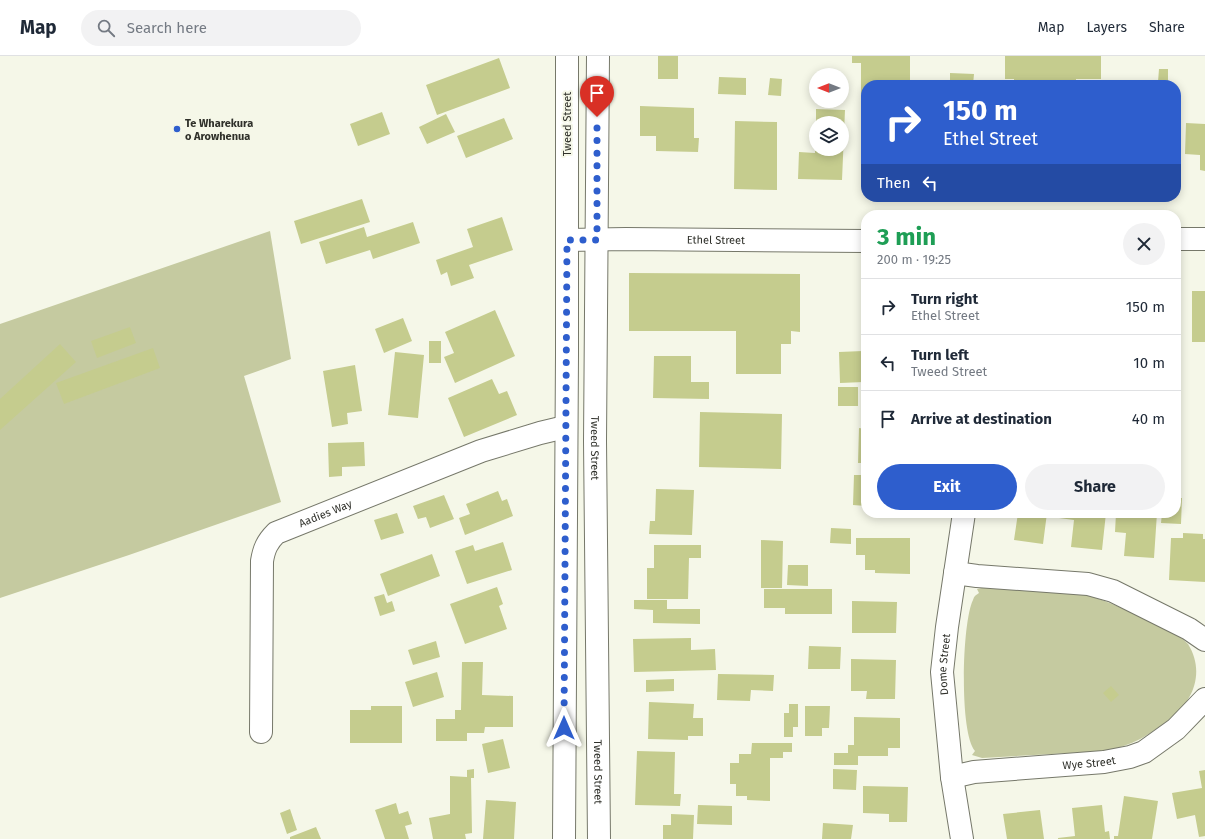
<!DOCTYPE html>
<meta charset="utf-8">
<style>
:root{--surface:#fff;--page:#f2f2f3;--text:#1f2937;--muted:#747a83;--line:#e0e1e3;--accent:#2e5ecd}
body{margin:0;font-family:"Fira Sans",sans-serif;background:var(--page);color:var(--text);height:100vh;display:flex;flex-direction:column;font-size:15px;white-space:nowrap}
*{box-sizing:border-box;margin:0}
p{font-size:13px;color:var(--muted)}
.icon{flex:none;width:22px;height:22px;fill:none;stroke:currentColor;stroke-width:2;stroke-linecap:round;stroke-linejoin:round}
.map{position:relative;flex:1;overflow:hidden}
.side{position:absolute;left:861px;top:154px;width:320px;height:308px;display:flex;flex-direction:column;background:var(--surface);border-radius:16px;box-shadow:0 2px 10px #0003}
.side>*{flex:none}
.hud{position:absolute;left:861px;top:24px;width:320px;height:122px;border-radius:16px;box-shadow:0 2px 10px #0003;background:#2e5ecd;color:#fff;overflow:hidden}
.needle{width:26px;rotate:270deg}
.buttons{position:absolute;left:809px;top:12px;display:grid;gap:8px}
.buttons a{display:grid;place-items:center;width:40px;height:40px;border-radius:50%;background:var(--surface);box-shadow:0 2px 10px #0003;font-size:20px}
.pin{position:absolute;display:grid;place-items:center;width:34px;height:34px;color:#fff;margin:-41px -17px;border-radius:50% 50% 50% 0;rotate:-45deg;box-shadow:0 0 4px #0007}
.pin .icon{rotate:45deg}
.me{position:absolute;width:44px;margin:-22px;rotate:0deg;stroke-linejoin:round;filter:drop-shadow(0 0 3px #0008)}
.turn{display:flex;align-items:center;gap:14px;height:84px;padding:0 16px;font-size:18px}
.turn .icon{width:52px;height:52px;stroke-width:2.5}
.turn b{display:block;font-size:28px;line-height:34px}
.then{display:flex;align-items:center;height:38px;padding:0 16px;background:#0003;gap:8px;font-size:15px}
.round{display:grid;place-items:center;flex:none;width:42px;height:42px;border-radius:21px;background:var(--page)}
.summary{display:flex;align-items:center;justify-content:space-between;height:68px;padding:0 16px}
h1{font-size:24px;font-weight:700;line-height:30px;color:#1e9e55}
.primary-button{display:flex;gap:8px;margin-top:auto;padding:8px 16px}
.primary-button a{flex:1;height:46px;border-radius:24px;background:var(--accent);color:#fff;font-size:16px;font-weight:700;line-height:46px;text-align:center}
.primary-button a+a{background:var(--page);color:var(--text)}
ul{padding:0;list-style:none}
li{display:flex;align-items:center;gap:12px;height:56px;padding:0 16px;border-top:1px solid var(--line)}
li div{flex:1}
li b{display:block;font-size:15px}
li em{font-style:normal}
header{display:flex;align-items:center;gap:24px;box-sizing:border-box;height:56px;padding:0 20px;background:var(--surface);border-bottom:1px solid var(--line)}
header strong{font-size:19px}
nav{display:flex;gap:22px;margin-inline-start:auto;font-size:14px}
.search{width:280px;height:36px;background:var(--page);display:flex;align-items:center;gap:10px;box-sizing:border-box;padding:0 14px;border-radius:22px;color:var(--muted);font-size:15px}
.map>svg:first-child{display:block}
.green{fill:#c5caa0}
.building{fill:#c5cc8e}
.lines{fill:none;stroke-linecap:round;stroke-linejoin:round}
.minor-casing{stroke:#76786a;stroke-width:24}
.secondary-casing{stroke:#76786a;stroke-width:24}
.minor{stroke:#fff;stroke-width:22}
.secondary{stroke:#fff;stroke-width:22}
.route{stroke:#2e5ecd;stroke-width:7;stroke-dasharray:0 12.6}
.poi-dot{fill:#2e5ecd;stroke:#f5f7e8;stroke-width:1.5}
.labels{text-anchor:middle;stroke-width:4;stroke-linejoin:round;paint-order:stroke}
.poi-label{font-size:11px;font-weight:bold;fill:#2f302a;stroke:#f5f7e8;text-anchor:start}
.street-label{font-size:11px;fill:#2f302a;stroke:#f5f7e8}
</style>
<header>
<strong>Map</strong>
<div class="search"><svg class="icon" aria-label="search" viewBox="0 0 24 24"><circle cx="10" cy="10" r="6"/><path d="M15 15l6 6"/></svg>Search here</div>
<nav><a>Map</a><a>Layers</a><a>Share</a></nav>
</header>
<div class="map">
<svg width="1205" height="783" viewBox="0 0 1205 783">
<rect width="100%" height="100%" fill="#f5f7e8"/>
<path class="green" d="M270 175 291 303 244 320 281 446 129 499 0 542V268Z
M986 531 1081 538C1103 543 1120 551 1141 561 1156 568 1176 575 1188 588 1205 615 1194 645 1170 663 1147 680 1134 689 1105 695L982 702 972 699 975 695C959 677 962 566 973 544 974 540 976 539 979 537L977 533Z"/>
<path class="building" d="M658 0H678V23H658Z
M852 0H910V29H866V41H861V7H852Z
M1005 0H1101V23H1076V29H1014V23H1005Z
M499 2 510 32 437 59 426 29Z
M1159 13H1168V27L1158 26Z
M950 17 974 18 973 29H950Z
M719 21 746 22V39L718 38Z
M770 22 782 23 781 40 768 39Z
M640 50 694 52V82H699L698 96 656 95V80H640Z
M816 53 845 54 842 124 798 123 799 96 815 97V93H842V67H816Z
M382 56 390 78 358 90 350 68Z
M446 58 455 76 427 88 419 71Z
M504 62 513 83 466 102 457 80Z
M735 65 777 66V134L734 133Z
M1186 67 1205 68V115L1200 114V99L1185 98Z
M1004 141H1034V146L1004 145Z
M362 143 370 166 301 188 294 165Z
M502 161 513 194 469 209 474 222 451 230 447 216 441 219 436 204 473 191 467 173Z
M413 166 420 187 373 203 370 194 326 208 319 186 364 171 367 181Z
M629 217 800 218V276L791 275V288H781V318H736V275H629Z
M1192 235H1205V286H1192Z
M495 254 515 300 455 327 444 301 454 297 445 276Z
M403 262 412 285 384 297 375 273Z
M130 271 136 287 97 302 91 285Z
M429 285H441V307H429Z
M60 288 76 306 0 374V343Z
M153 292 160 312 64 348 56 327Z
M863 295 864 326 840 327 839 296Z
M395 296 424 299 418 362 388 359Z
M654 300H691V326H709V343L653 342Z
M355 309 362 355 347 357 348 368 332 371 323 315Z
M492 323 499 338 507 335 517 359 464 381 448 342Z
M838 331H858V350H838Z
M700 356 782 358 781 413 699 411Z
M859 372 866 373V407H858Z
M364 386 365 410 342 411V420L329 421 328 387Z
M854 419H866V450L853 449Z
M656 433 694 434 692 479 649 478 650 465H655Z
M498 435 502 445 507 443 513 460 465 479 459 462 470 458 466 448Z
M444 439 454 463 430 472 426 461 418 463 413 450Z
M1176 442H1182L1181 468 1161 467 1162 457H1176Z
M397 457 404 477 381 484 374 464Z
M1018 457H1047L1043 488 1014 484Z
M1060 457H1106L1102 494 1071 491 1074 464 1059 462Z
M1116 457H1157L1154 502 1124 500 1126 477 1115 476Z
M831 472 851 473V488L830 487Z
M1183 477 1203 478V483H1205V526L1169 524 1171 482H1183Z
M856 482H910V518L875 517V514H865V499H856Z
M761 484 783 485 782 532H761Z
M503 486 512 514 467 528 455 495 473 489 475 495Z
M654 489H701V502H689L688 543H647V512H654Z
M432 498 440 520 388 540 380 518Z
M788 509H808V530L787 529Z
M497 531 503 548 499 550 507 573 465 588 450 548Z
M764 533H832V558H785V552H764Z
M384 538 387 547 392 545 395 555 380 560 374 541Z
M634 544H667V553H700V568L653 567V554L634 553Z
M852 545 897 546 896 577H852Z
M691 582V594L715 593 716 614 634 616 633 583Z
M436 585 440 601 413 609 408 594Z
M809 590 841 591 840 613H808Z
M851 603 896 604 895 643H866L867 635H851Z
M462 606H483L482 639 513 640V671H485L484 677H467V685H436V663H455V654H461Z
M437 616 444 641 413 651 405 626Z
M718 618 774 619 773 635 751 634 750 645 717 644Z
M674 623V635L646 636V624Z
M1111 630 1119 639 1111 646 1103 637Z
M649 646 694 648 693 662H703V680H688V684L648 683Z
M789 648H798V671H793V681H784V657H789Z
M371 650H402V687H350V654H371Z
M805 650H830L829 672H822V680H805Z
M854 661 900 662V692H888V700H858V709H834V697H848V689H854Z
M503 683 510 712 488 717 482 688Z
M752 687H792V696H783V702H770V745L747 744V740H736V728H730V707H739V698H751Z
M637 695 675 696 674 738H681L680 750 635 749Z
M474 713V722H471L472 777 465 778 466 783H433L429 762 450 758V720L467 721V714Z
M833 713 857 714 856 734 833 733Z
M1205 714V780L1199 781 1195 759 1177 763 1172 737 1202 732 1199 715Z
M863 730 908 731 907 766H889V758L863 757Z
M1124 740 1158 745 1152 783H1114V780H1118Z
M486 744 516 746 514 783H483Z
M396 747 399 758 408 755 412 768 405 770 409 783H385L375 754Z
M698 749 732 750V769L697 768Z
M1102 749 1105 776 1109 775 1110 783H1058V782L1075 780 1072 752Z
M290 753 297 774 287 778 280 757Z
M1040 754 1044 783H1007L1003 758Z
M671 758 694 759 693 783H663V769H671Z
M823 767 853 769 851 783H822Z
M316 771 321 783H290V781Z"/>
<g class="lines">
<g class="minor-casing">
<g id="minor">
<path d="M1176 183H1205"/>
<path id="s1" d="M567 184 626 183 866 185"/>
<path d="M955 517 977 520 1088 528 1113 535 1189 573 1205 584"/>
<path id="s2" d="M261 676 262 505C264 493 267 486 276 477L481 395 540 377 565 371"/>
<path id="s3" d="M952 721 974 716 1104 706 1130 701 1144 696 1176 673 1205 643"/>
<path id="s4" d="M962 783 952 721 942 616 947 571 964 457"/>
</g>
</g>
<g class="secondary-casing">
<g id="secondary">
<path id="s5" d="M598 0 595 385 599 783"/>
<path d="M564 783 567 299V0"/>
</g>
</g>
<use href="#minor" class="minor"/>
<use href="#secondary" class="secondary"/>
</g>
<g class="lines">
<path class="route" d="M564 672 567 184H597V61"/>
</g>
<circle class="poi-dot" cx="177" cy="73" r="4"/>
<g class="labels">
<g class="poi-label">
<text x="185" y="71">Te Wharekura<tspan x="185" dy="13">o Arowhenua</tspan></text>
</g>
<g class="street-label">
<text transform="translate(567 68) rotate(-90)" y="4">Tweed Street</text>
<text dy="4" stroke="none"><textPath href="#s1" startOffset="149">Ethel Street</textPath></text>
<text dy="4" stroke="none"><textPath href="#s5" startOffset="392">Tweed Street</textPath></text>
<text dy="4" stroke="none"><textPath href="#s2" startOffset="256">Aadies Way</textPath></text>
<text dy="4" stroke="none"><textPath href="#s4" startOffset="176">Dome Street</textPath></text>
<text dy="4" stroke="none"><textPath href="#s3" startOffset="138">Wye Street</textPath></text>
<text dy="4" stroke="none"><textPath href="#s5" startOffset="716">Tweed Street</textPath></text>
</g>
</g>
</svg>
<div class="buttons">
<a><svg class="needle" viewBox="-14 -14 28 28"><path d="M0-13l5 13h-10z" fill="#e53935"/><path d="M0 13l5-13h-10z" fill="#747a83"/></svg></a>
<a><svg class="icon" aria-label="layers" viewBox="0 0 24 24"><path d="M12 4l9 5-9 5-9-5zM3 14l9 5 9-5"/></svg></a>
</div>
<div class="pin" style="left:597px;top:61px;background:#d93025"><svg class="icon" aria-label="arrive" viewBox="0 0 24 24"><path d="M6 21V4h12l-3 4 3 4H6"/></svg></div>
<svg class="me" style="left:564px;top:672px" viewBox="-20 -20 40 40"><path d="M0-17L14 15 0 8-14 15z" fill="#2e5ecd" stroke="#fff" stroke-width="4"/></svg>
<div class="hud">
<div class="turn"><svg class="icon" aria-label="right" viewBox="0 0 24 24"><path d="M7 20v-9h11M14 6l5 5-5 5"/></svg><div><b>150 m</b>Ethel Street</div></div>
<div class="then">Then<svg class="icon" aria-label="left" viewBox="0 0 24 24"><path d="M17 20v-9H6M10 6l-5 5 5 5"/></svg></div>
</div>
<section class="side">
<div class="summary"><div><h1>3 min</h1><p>200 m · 19:25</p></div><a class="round"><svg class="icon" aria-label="close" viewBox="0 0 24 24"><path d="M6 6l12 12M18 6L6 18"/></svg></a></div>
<ul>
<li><svg class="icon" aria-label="right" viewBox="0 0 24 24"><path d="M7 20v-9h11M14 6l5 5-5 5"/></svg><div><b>Turn right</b><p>Ethel Street</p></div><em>150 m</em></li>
<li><svg class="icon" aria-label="left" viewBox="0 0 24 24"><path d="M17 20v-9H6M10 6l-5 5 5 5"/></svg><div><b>Turn left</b><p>Tweed Street</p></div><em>10 m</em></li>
<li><svg class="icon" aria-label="arrive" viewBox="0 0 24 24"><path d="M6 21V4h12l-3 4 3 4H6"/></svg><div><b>Arrive at destination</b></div><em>40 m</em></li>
</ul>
<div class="primary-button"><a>Exit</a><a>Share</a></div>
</section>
</div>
